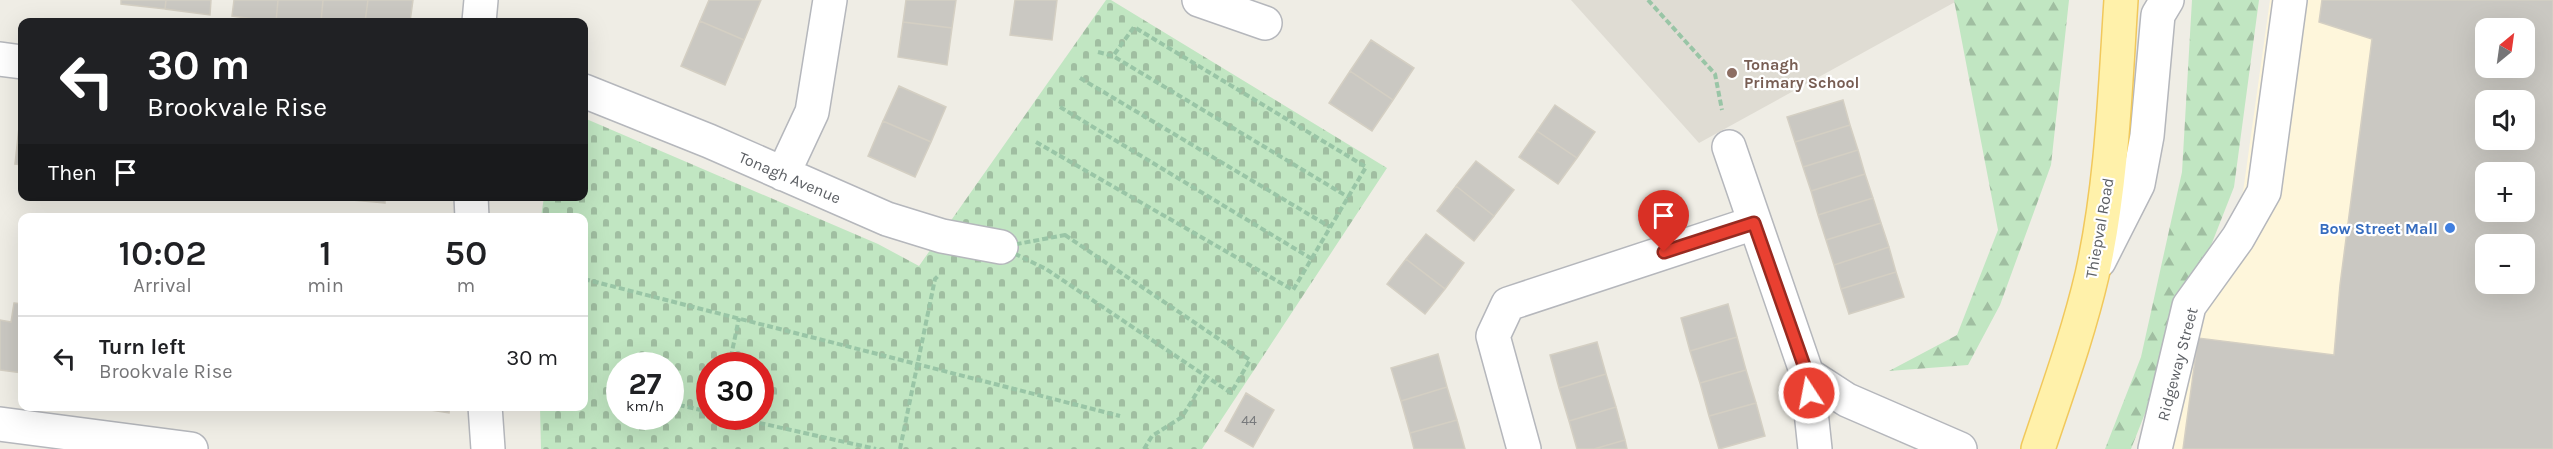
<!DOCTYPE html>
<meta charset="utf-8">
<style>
:root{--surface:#fff;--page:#f6f6f6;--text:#202124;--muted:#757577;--line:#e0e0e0}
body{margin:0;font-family:Karla,sans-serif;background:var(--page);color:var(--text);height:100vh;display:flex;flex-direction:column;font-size:22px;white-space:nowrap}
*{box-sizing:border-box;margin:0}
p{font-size:20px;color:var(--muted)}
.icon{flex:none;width:33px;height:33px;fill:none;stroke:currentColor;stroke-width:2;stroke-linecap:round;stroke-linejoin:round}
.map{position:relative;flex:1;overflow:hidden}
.panel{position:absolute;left:18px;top:213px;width:570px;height:198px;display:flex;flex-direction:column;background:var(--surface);border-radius:12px;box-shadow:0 6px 24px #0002}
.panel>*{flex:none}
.banner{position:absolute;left:18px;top:18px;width:570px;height:183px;border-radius:12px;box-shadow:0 6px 24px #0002;background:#202124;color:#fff;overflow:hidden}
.needle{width:39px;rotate:29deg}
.controls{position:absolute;left:2475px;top:18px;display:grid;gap:12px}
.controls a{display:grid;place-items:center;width:60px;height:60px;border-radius:12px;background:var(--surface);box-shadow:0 6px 24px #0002;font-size:30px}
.speed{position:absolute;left:606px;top:352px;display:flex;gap:12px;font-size:30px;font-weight:700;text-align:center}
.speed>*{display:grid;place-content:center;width:78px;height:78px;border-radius:50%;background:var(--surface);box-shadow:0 6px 24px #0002;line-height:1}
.speed small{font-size:15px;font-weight:400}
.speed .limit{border:9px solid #d22;background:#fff;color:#111}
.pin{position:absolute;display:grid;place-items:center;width:51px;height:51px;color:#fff;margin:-62px -26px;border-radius:50% 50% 50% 0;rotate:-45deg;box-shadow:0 0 6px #0007}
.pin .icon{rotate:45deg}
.me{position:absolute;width:66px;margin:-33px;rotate:349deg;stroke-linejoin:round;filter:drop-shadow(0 0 4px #0008)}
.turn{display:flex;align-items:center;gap:21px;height:126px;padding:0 30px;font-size:27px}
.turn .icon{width:78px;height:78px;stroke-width:2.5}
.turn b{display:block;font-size:42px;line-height:51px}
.then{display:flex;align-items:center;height:57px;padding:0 30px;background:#0003;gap:12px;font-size:22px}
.eta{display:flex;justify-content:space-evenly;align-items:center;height:102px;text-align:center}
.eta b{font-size:36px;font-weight:600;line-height:42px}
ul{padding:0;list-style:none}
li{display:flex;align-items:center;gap:18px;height:84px;padding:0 30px;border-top:2px solid var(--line)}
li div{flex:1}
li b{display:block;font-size:22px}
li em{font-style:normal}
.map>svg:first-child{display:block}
.commercial{fill:#fef6db;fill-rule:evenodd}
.education{fill:#dfdcd3}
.forest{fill:url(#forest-firs)}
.cemetery{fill:url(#cemetery-stones);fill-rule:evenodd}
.building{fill:#cac8c2;stroke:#d4cfc3;stroke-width:1.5;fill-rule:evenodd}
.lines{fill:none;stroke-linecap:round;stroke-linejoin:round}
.minor-casing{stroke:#b5b7bc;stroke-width:36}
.major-casing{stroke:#f1c85c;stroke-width:36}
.path{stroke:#99c5a6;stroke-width:4;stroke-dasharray:6 3;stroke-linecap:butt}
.minor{stroke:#fff;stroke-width:33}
.major{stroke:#fff1aa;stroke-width:33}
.route-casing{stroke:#972a20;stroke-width:15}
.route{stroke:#e94031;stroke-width:10}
.education-dot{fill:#8d6e63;stroke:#fff;stroke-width:2}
.shop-dot{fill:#3f7fe0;stroke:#fff;stroke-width:2}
.labels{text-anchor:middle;stroke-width:4.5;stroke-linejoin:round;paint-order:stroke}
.number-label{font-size:14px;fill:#787a7c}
.education-label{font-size:16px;font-weight:bold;fill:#785e54;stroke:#fff;text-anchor:start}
.street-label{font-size:16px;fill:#5d6065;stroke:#fff}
.shop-label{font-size:16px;font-weight:bold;fill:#366cbe;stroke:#fff;text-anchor:end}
</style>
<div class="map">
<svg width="2553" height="449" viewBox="0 0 2553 449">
<defs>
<pattern id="forest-firs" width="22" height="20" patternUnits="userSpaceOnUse" patternTransform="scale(1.5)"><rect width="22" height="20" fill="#c1e6c2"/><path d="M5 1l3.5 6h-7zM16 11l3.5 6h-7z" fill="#a0bea1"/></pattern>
<pattern id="cemetery-stones" width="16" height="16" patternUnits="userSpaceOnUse" patternTransform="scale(1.5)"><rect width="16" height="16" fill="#c1e6c2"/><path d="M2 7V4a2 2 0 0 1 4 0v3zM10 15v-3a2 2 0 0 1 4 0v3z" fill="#a0bea1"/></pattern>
</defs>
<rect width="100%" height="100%" fill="#efede5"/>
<path class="commercial" d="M2270 0H2553V449H2139L2243 192ZM2486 28H2524V68H2486ZM2486 100H2524V140H2486ZM2486 172H2524V212H2486ZM2486 244H2524V284H2486Z"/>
<path class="education" d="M1571 0H1954L1955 2 1699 143Z"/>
<path class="forest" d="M1954 0H2069L2051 165 2000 305 1968 365 1889 371 1957 335 1998 230Z
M2192 0H2259L2234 187 2131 449H2105L2141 357 2182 172Z"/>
<path class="cemetery" d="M1106 0H1111L1387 168 1202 449H541L540 407 584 406V218L541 217 544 197 584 196V118L878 244 919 266ZM620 366H670V417H620ZM710 366H760V417H710Z"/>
<path class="building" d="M121 0H166L165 9 121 4Z
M166 0H211L210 15 165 9Z
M234 0H278L276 22 232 16Z
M278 0H323L321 22H276Z
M323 0H368L365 22H321Z
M368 0H413L410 22H365Z
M709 0H761L744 40 700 21Z
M906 0H956L952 28 903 22Z
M1015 0H1057L1052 40 1010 35Z
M2322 0H2553V449H2183L2198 338 2334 355 2340 285 2372 39 2319 22ZM2486 28H2524V68H2486ZM2486 100H2524V140H2486ZM2486 172H2524V212H2486ZM2486 244H2524V284H2486Z
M700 21 744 40 725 85 681 66Z
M903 22 952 28 947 65 898 57Z
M1371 40 1414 68 1393 100 1350 71Z
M1350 71 1393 100 1372 131 1329 103Z
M899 86 946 107 931 142 883 121Z
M1843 100 1850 125 1795 142 1787 117Z
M1555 105 1595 132 1577 158 1537 131Z
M20 118 22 119V165L15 164Z
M883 121 931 142 915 177 868 156Z
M1850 125 1858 150 1803 167 1795 142Z
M1537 131 1577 158 1558 184 1519 157Z
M1858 150 1865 174 1811 191 1803 167Z
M1476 161 1514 190 1494 216 1456 186Z
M1865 174 1873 198 1818 215 1811 191Z
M1456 186 1494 216 1474 241 1437 211Z
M341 196H385V203L341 199Z
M1873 198 1881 223 1826 240 1818 215Z
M1881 223 1889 247 1834 265 1826 240Z
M1426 234 1464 263 1445 289 1406 259Z
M1889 247 1896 272 1841 289 1834 265Z
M1406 259 1445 289 1425 314 1387 284Z
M1896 272 1904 297 1849 314 1841 289Z
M14 303 22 304V373L0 370V320L11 322Z
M1728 304 1737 337 1690 351 1681 318Z
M1737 337 1746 370 1700 383 1690 351Z
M1597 342 1606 374 1559 388 1550 355Z
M1438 354 1447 387 1401 401 1391 368Z
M1746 370 1756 403 1709 416 1700 383Z
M1606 374 1616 407 1569 421 1559 388Z
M1447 387 1457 420 1410 433 1401 401Z
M1246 393 1274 410 1253 447 1225 431Z
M1756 403 1765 436 1719 449 1709 416Z
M405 406H450L449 413Z
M1616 407 1625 440 1594 449H1577L1569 421Z
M1457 420 1465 449H1414L1410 433Z
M1625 440 1627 449H1594Z"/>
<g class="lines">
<g class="minor-casing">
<path id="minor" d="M1199 0 1265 23
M479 22 481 0
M0 59 22 62
M584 91 709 141 887 219 942 236 1001 247
M1729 147 1807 374 1847 400 1960 449
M783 174 812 112 830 0
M471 196 472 218
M2099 261 2138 184 2147 136 2158 15 2167 0
M1807 374 1815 449
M485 406 488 449
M0 424 191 449
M1524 449 1493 336 1508 304 1754 223
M2155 449 2189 306 2238 238 2264 192 2290 0"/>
</g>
<g class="major-casing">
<path id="major" d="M2038 449C2057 392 2078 335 2092 275 2112 185 2115 92 2121 0"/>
</g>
<path class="path" d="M1648 0 1715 74 1722 110
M1098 52 1113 56 1348 197
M1080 78 1330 227
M1060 107 1312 259
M1036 142 1293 290 1366 167 1134 27 1113 56
M1065 235 1250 360 1231 393 1046 269 1001 247Z
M584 279 1120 416
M729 366 739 318
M670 403 710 412
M733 417 876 449
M900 449 935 279 939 275
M1144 449 1152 436 1182 417 1207 376"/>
<use href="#minor" class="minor"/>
<use href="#major" class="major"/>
</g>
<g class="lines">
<g class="route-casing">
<path id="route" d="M1664 252 1754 223 1807 374 1809 393"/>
</g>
<use href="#route" class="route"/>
</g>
<circle class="education-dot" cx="1732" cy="73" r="6"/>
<circle class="shop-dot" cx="2450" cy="228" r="6"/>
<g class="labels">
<g class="number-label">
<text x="1249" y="425">44</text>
</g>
<g class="education-label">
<text x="1744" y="70">Tonagh<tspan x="1744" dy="18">Primary School</tspan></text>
</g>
<g class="street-label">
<text transform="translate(790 177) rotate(23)" y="6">Tonagh Avenue</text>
<text transform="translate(2099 228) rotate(-80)" y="6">Thiepval Road</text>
<text transform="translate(2177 364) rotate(-75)" y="6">Ridgeway Street</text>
</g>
<g class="shop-label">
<text x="2438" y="234">Bow Street Mall</text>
</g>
</g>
</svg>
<div class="controls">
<a><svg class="needle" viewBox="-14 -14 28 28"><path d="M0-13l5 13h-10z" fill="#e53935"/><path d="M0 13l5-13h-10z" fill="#757577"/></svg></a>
<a><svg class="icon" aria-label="sound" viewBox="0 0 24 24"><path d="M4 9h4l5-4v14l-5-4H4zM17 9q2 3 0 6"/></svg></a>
<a>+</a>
<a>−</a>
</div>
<div class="speed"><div>27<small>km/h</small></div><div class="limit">30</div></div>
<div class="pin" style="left:1664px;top:252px;background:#d93025"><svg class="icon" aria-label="arrive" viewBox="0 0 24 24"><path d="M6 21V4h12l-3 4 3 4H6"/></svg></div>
<svg class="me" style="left:1809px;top:393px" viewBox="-20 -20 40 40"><circle r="17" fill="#e94031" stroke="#fff" stroke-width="3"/><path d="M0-11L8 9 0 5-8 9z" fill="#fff"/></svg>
<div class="banner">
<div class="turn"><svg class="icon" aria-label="left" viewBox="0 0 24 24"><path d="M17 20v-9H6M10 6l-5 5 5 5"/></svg><div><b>30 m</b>Brookvale Rise</div></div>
<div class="then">Then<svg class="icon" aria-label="arrive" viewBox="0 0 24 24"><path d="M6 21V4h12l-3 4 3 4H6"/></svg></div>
</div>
<section class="panel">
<div class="eta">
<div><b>10:02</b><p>Arrival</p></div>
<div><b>1</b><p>min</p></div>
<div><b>50</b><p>m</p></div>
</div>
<ul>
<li><svg class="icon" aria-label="left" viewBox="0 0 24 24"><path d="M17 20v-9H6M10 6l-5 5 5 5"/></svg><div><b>Turn left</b><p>Brookvale Rise</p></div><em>30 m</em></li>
</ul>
</section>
</div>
